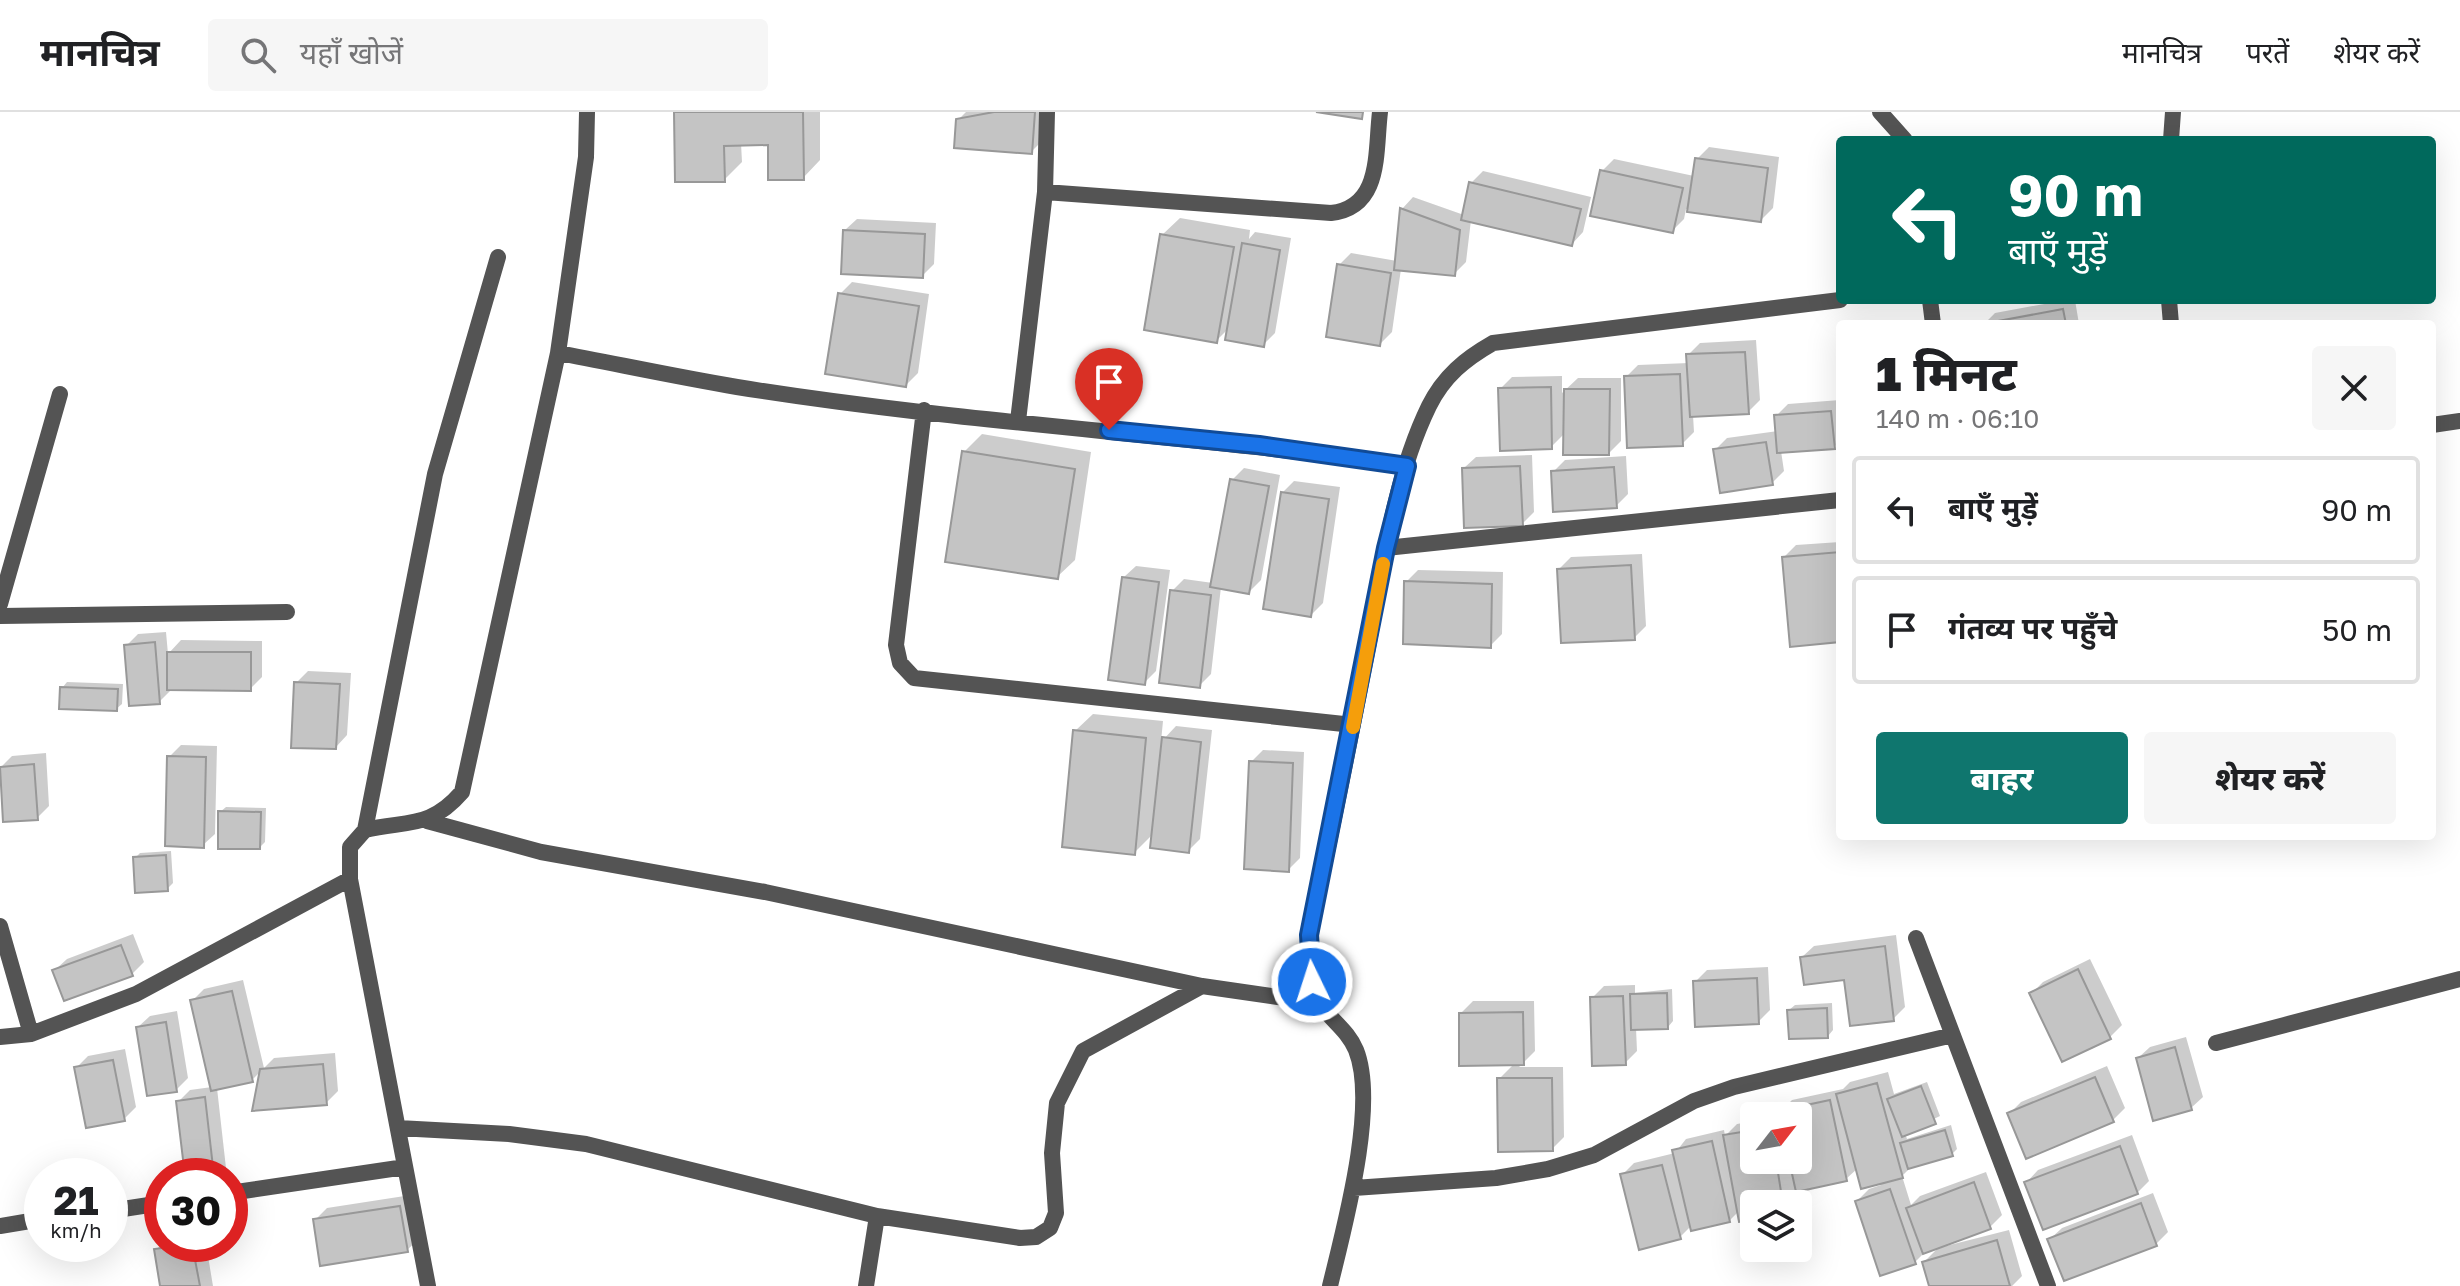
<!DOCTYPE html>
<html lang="hi">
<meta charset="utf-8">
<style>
:root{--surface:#fff;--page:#f6f6f6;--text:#202124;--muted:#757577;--line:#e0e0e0;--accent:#0f766e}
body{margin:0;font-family:"Golos Text","Noto Sans Devanagari",sans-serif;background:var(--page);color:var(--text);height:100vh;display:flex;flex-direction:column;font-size:30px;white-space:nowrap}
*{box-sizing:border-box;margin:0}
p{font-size:26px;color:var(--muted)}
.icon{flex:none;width:44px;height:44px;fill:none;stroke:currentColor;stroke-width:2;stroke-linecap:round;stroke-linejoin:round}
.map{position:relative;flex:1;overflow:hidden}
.side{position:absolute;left:1836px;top:208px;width:600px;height:520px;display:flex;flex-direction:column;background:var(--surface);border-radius:8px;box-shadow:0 8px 32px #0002}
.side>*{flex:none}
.hud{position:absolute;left:1836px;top:24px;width:600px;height:168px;border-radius:8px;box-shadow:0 8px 32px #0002;background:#00695c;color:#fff;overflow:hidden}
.needle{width:52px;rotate:59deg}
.tools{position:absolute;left:1740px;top:990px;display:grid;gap:16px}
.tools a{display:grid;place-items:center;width:72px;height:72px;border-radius:8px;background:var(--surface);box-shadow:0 8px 32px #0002;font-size:40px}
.speed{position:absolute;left:24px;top:1046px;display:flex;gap:16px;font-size:40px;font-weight:700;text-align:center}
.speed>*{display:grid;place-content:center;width:104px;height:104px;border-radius:50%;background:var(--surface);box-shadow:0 8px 32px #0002;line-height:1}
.speed small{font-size:20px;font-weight:400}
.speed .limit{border:12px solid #d22;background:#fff;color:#111}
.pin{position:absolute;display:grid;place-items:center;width:68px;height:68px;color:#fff;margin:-82px -34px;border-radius:50% 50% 50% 0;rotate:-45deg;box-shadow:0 0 8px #0007}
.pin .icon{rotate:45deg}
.me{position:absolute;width:88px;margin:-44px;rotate:356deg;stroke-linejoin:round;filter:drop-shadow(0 0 6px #0008)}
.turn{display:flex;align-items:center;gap:28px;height:168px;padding:0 40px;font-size:36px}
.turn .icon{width:104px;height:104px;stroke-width:2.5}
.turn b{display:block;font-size:56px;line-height:68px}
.round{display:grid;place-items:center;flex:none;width:84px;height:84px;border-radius:8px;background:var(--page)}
.head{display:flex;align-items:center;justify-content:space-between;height:136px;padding:0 40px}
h1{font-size:48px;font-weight:800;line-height:60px}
.primary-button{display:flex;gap:16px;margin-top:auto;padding:16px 40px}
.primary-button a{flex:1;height:92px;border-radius:8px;background:var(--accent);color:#fff;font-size:32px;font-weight:800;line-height:92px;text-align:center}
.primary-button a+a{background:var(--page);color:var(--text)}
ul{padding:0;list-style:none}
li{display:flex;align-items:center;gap:24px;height:108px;margin:0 16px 12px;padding:0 24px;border:4px solid var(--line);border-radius:8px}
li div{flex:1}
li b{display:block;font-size:30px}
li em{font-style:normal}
header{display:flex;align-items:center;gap:48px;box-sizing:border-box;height:112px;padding:0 40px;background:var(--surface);border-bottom:2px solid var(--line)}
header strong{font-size:38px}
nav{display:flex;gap:44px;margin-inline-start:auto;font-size:28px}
.search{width:560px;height:72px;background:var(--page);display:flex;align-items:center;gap:20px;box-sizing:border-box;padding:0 28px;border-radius:8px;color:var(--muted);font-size:30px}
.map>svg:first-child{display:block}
.shadow{fill:#0003}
.building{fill:#c4c4c4;stroke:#989898;stroke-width:2}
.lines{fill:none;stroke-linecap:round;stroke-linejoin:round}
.street{stroke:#545454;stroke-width:16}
.route-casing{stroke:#114b97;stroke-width:20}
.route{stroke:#1a73e8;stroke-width:14}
.slow{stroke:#f59e0b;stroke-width:14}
</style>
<header>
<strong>मानचित्र</strong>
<div class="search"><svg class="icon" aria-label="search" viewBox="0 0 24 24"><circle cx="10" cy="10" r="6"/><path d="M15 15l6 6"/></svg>यहाँ खोजें</div>
<nav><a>मानचित्र</a><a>परतें</a><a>शेयर करें</a></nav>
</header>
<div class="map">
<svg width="2460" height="1174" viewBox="0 0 2460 1174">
<rect width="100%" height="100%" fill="#fff"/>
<path class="shadow" d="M676 0H820V48L803 66 770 31H741L742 50 724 68Z
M966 0H1045L1043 28 1031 40 958 8Z
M1709 35 1779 45 1773 96 1761 108 1686 97 1684 107 1672 119 1602 59 1614 47 1694 64 1697 47Z
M1483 59 1591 85 1583 120 1572 132 1471 108 1466 150 1454 162 1401 157 1392 220 1380 232 1339 153 1351 141 1397 149 1402 97 1413 85 1464 103 1471 71Z
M1180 106 1250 118 1249 127 1255 120 1291 126 1275 221 1263 233 1229 216 1216 229 1162 123Z
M857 107 936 111 934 152 922 164 845 118Z
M852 170 929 182 918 261 906 273 840 182Z
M2066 188H2075L2079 212H1984L1995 201Z
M1756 228 1760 288 1748 300 1693 303 1694 320 1682 332 1626 265 1638 253 1689 251 1688 243 1700 231Z
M1562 264V281L1578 266H1621V329L1609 341 1565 321 1551 335 1500 277 1512 265Z
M1840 288V329L1834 335 1781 339 1784 359 1772 371 1715 338 1727 326 1778 319 1776 304 1788 292Z
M982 322 1091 340 1075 448 1057 465 964 340Z
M1532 343 1534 400 1522 412 1464 356 1476 345Z
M1626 344 1628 382 1616 394 1553 360 1565 348Z
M1244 356 1280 363 1261 468 1249 480 1221 475 1211 562 1199 574 1172 479 1184 467 1213 471 1232 368Z
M1294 369 1340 375 1323 491 1311 503 1283 380Z
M1840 430V528L1784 445 1796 433Z
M1642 442 1646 514 1634 526 1559 457 1571 445Z
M1136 454 1170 458 1156 559 1144 571 1124 465Z
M1418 458 1503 460 1502 522 1490 534 1406 470Z
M166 520 168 542 181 528 262 529V565L250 577 171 578 159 590 126 534 138 522Z
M308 559 351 561 347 623 336 635 296 571Z
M67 570 123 572 122 592 116 597 62 576Z
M1093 602 1163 609 1161 630 1176 614 1212 618 1200 727 1188 739 1153 722 1134 741 1075 619Z
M181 633 217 634 215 722 203 733 169 645Z
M1263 638 1304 640 1300 746 1288 758 1251 650Z
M46 641 49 694 37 706 0 656 12 644Z
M226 695 266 696 265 730 260 735 220 700Z
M171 739 173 771 167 777 135 746 140 741Z
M133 822 144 850 132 862 55 858 67 847Z
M1896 823 1905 895 1893 907 1846 865 1802 845 1814 834Z
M2090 847 2122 913 2110 925 2031 882 2043 870Z
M1768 855 1770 898 1758 910 1695 870 1707 858Z
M243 868 264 956 274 946 335 941 338 979 326 991 262 958 252 968 217 976 226 1056 218 1064H187L178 990 190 978 212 975 192 889 204 877Z
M1635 873V881L1672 877 1673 909 1668 915 1636 916 1637 939 1625 951 1592 886 1604 874Z
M1473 889H1534L1535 939 1519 955H1563L1564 1025 1552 1037 1499 967 1515 951 1461 901Z
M1832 891 1833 918 1828 924 1789 898 1795 893Z
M177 899 188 966 176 978 138 915 150 904Z
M2186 925 2203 985 2191 996 2138 946 2150 935Z
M125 937 136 995 124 1007 76 956 88 944Z
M2107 954 2125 996 2113 1008 2027 1044 2009 1002 2021 990Z
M1888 960 1894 982 1927 970 1940 1004 1905 1021 1907 1027 1951 1013 1957 1037 1952 1042 1912 1054 1902 1064 1911 1093 1920 1084 1986 1060 2002 1103 1990 1115 1926 1139 1915 1150 1857 1089 1869 1077 1881 1073 1858 1056 1846 1067 1794 1078 1796 1089 1793 1092H1754V1106L1739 1099 1729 1109 1691 1114 1680 1125 1622 1063 1634 1051 1675 1041 1686 1027 1724 1018 1725 1024 1737 1012 1754 1009V1048H1798V1004H1781L1780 1000 1792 988 1843 977 1850 970Z
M2132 1023 2149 1069 2137 1081 2027 1070 2038 1058Z
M2153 1081 2168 1120 2156 1132 2050 1127 2062 1116Z
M411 1083 419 1127 407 1138 315 1108 327 1096Z
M2009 1118 2022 1164 2012 1174H1931L1924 1150 1938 1136Z
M162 1132H206L213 1174H162L156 1138Z"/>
<path class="building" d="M674 0H803L804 68H768V33L724 34 725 70H675Z
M994 0H1035L1032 42 954 36 956 7Z
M1316 0H1363L1362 7Z
M1695 46 1768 56 1761 110 1687 100Z
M1600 58 1683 76 1673 121 1590 104Z
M1469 70 1581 97 1572 134 1461 108Z
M1400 96 1460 118 1455 164 1394 158Z
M843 118 925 122 923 166 841 162Z
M1160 122 1234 135 1217 231 1144 218Z
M1242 131 1280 138 1264 235 1225 228Z
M1337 152 1391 161 1380 234 1326 225Z
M838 181 919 194 906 275 825 262Z
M2063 197 2066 212H1982Z
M1745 240 1749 302 1690 305 1686 242Z
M1680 262 1683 334 1627 336 1624 264Z
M1551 275 1552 337 1500 339 1498 276Z
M1564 277H1610L1609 343H1563Z
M1831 299 1835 337 1777 341 1774 303Z
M1766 330 1773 373 1720 381 1713 337Z
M962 339 1075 357 1058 467 945 450Z
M1520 354 1523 414 1464 416 1462 356Z
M1614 355 1617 396 1553 400 1551 359Z
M1230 367 1269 374 1249 482 1210 475Z
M1281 380 1329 387 1311 505 1263 497Z
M1840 440V530L1790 535 1782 445Z
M1631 453 1635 528 1561 531 1557 457Z
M1122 465 1159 470 1145 573 1108 568Z
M1404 469 1492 472 1491 536 1403 532Z
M1170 478 1211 483 1200 576 1159 571Z
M155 530 160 592 129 594 124 533Z
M167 540H251V579L167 578Z
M294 570 340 572 336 637 291 636Z
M60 575 118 577 117 599 59 597Z
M1073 618 1146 626 1135 743 1062 735Z
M1162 625 1201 630 1189 741 1150 736Z
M167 644 206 645 204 736 165 734Z
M1249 649 1293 651 1289 760 1244 757Z
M34 652 38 708 3 710 0 655Z
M218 699 261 700 260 737H218Z
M166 743 168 779 135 781 133 745Z
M121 833 133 864 64 889 52 858Z
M1885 834 1894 909 1850 914 1844 868 1804 873 1800 845Z
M2078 857 2111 927 2062 950 2029 881Z
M1757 866 1759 912 1695 915 1693 869Z
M232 879 253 970 211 979 190 888Z
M1667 881 1668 917 1631 918 1630 882Z
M1623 884 1626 953 1592 954 1590 885Z
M1827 896 1828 926 1789 927 1787 898Z
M1523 900 1524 953 1459 954V901Z
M166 910 177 980 147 984 136 915Z
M2175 935 2192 998 2153 1009 2136 946Z
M113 948 125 1009 86 1016 74 955Z
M323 952 327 993 252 999 260 957Z
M2095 965 2114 1010 2026 1047 2007 1001Z
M1497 966H1552L1553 1039 1498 1040Z
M1877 971 1903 1066 1861 1077 1836 982Z
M1921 974 1936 1012 1902 1025 1887 987Z
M205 985 214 1064H185L176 989Z
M1830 988 1847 1069 1796 1080 1789 1048H1798V1004H1779L1778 999Z
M1754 1018V1048H1776L1783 1092H1754V1108L1739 1110 1723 1023Z
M1945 1018 1953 1044 1908 1057 1900 1031Z
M1712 1029 1730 1110 1691 1119 1672 1038Z
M2120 1034 2138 1082 2043 1118 2024 1070Z
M1662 1053 1681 1127 1639 1138 1620 1062Z
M1974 1070 1991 1117 1923 1142 1906 1096Z
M1890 1077 1916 1152 1880 1164 1855 1089Z
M2141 1091 2157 1134 2064 1169 2047 1127Z
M400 1094 408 1140 320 1154 313 1107Z
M1997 1128 2010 1174H1929L1922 1150Z
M192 1132 200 1174H160L154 1137Z"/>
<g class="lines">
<path class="street" d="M1880 0 1905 28
M2171 28 2173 0
M1045 80 1331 101C1382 95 1375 41 1380 0
M1930 188 1933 212
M2169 188 2171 212
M558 241C617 252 677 265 737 275 959 311 1184 322 1407 354
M924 298 896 533 900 551 914 566 1353 613
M1018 309 1045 80 1047 0
M2432 313 2460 309
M1386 436 1840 388
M0 492 60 282
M0 504 287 500
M427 709 541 740 765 780 1202 874 1319 891
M365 718 435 362 498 145
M0 814 31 922
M1916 826 2048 1174
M0 925 31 922 136 882 350 767
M2216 931 2460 867
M398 1016 509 1022 586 1032 877 1104 1020 1126 1036 1125 1050 1116 1056 1101 1052 1041 1057 991 1083 939 1202 874
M1354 1076 1496 1066 1548 1057 1594 1043 1694 989 1734 975 1953 923
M230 1081 405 1055
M110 1099 162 1091
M0 1114 42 1107
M428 1174 350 767V735L365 718C408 708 430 717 462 680L558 241 586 45 587 0
M866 1174 877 1104
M1330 1174C1344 1116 1378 993 1356 938 1348 918 1329 907 1319 890 1307 870 1309 845 1309 823 1331 726 1350 628 1369 530 1383 452 1394 366 1429 294 1444 264 1465 247 1493 231L1840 188"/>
</g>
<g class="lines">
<g class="route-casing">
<path id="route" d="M1109 318 1259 333 1407 354 1386 436 1309 823 1312 870"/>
</g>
<use href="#route" class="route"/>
<path class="slow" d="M1353 615 1383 452"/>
</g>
</svg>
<div class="tools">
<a><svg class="needle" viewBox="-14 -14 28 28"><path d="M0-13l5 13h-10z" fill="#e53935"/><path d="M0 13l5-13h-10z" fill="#757577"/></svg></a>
<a><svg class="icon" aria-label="layers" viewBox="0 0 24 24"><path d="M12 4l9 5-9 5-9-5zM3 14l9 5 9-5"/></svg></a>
</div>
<div class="speed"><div>21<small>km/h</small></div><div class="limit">30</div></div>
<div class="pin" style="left:1109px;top:318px;background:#d93025"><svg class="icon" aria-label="arrive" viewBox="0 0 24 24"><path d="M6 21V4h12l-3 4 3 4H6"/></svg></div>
<svg class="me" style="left:1312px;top:870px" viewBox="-20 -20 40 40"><circle r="17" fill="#1a73e8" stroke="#fff" stroke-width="3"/><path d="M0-11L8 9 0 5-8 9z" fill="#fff"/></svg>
<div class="hud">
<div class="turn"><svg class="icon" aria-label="left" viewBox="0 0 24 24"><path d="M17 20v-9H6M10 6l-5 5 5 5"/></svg><div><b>90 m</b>बाएँ मुड़ें</div></div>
</div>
<section class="side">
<div class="head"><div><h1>1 मिनट</h1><p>140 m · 06:10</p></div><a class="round"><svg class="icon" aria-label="close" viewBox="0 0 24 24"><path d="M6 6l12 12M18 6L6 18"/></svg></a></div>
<ul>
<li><svg class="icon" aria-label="left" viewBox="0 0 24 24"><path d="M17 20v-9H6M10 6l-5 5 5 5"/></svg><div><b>बाएँ मुड़ें</b></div><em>90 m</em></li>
<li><svg class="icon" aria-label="arrive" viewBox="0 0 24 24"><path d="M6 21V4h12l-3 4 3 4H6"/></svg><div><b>गंतव्य पर पहुँचे</b></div><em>50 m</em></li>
</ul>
<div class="primary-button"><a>बाहर</a><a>शेयर करें</a></div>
</section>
</div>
